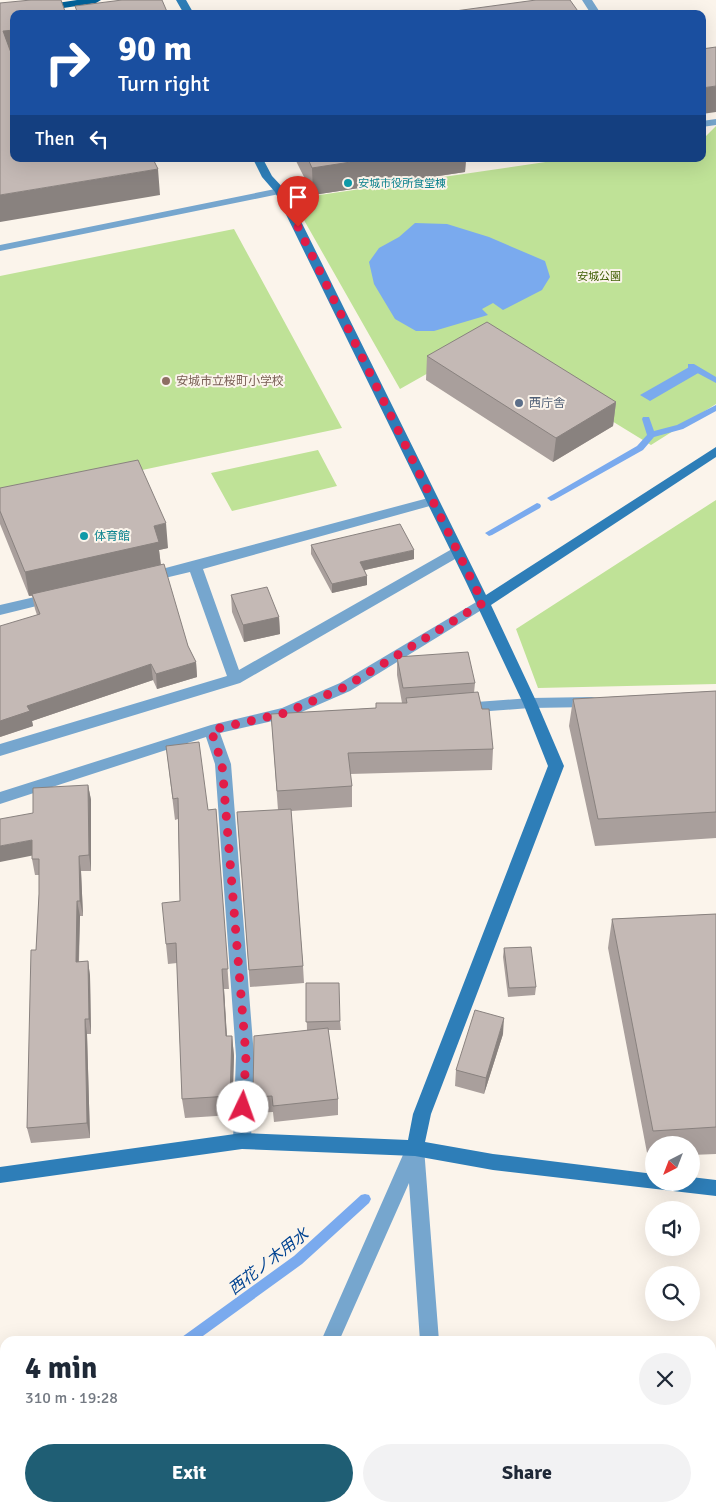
<!DOCTYPE html>
<meta charset="utf-8">
<style>
:root{--surface:#fff;--page:#f2f2f3;--text:#1f2937;--muted:#747a83;--accent:#1f5e74}
body{margin:0;font-family:Signika,"Noto Sans JP",sans-serif;background:var(--page);color:var(--text);height:100vh;display:flex;flex-direction:column;font-size:19px;white-space:nowrap}
*{box-sizing:border-box;margin:0}
p{font-size:16px;color:var(--muted)}
.icon{flex:none;width:28px;height:28px;fill:none;stroke:currentColor;stroke-width:2;stroke-linecap:round;stroke-linejoin:round}
.map{position:relative;flex:1;overflow:hidden}
.sheet{position:absolute;left:0px;top:1336px;width:716px;height:176px;display:flex;flex-direction:column;background:var(--surface);border-radius:15px 15px 0 0;box-shadow:0 5px 20px #0002}
.sheet>*{flex:none}
.hud{position:absolute;left:10px;top:10px;width:696px;height:152px;border-radius:10px;box-shadow:0 5px 20px #0002;background:#1a4fa0;color:#fff;overflow:hidden}
.needle{width:32px;rotate:222deg}
.buttons{position:absolute;left:645px;top:1136px;display:grid;gap:10px}
.buttons a{display:grid;place-items:center;width:55px;height:55px;border-radius:50%;background:var(--surface);box-shadow:0 5px 20px #0002;font-size:25px}
.pin{position:absolute;display:grid;place-items:center;width:42px;height:42px;color:#fff;margin:-51px -21px;border-radius:50% 50% 50% 0;rotate:-45deg;box-shadow:0 0 5px #0007}
.pin .icon{rotate:45deg}
.me{position:absolute;width:55px;margin:-28px;rotate:3deg;stroke-linejoin:round;filter:drop-shadow(0 0 4px #0008)}
.turn{display:flex;align-items:center;gap:18px;height:105px;padding:0 25px;font-size:22px}
.turn .icon{width:65px;height:65px;stroke-width:2.5}
.turn b{display:block;font-size:35px;line-height:42px}
.then{display:flex;align-items:center;height:48px;padding:0 25px;background:#0003;gap:10px;font-size:19px}
.round{display:grid;place-items:center;flex:none;width:52px;height:52px;border-radius:26px;background:var(--page)}
.head{display:flex;align-items:center;justify-content:space-between;height:85px;padding:0 25px}
h1{font-size:30px;font-weight:700;line-height:38px}
.action{display:flex;gap:10px;margin-top:auto;padding:10px 25px}
.action a{flex:1;height:58px;border-radius:30px;background:var(--accent);color:#fff;font-size:20px;font-weight:700;line-height:58px;text-align:center}
.action a+a{background:var(--page);color:var(--text)}
.map>svg:first-child{display:block}
.green{fill:#bfe297}
.water{fill:#7aaaee}
.lines{fill:none;stroke-linecap:round;stroke-linejoin:round}
.stream{fill:#7aaaee;fill-rule:evenodd}
.lane{fill:#76a6ce;fill-rule:evenodd}
.street{fill:#76a6ce;fill-rule:evenodd}
.secondary{fill:#2e7eb8;fill-rule:evenodd}
.primary{fill:#006198;fill-rule:evenodd}
.wall{fill:#a99f9c}
.shaded-wall{fill:#89827f}
.building{fill:#c4b9b5;stroke:#89827f}
.route{stroke:#e11d48;stroke-width:9;stroke-dasharray:0 16.2}
.culture-dot{fill:#0f9aa8;stroke:#fbf4eb;stroke-width:2}
.education-dot{fill:#8d6e63;stroke:#fbf4eb;stroke-width:2}
.service-dot{fill:#5c6f8a;stroke:#fbf4eb;stroke-width:2}
.labels{text-anchor:middle;stroke-width:4;stroke-linejoin:round;paint-order:stroke}
.far-culture-label{font-size:11px;fill:#0d838f;stroke:#fbf4eb;text-anchor:start}
.far-park-label{font-size:11px;fill:#3f5d03;stroke:#fbf4eb}
.education-label{font-size:12px;fill:#785e54;stroke:#fbf4eb;text-anchor:start}
.service-label{font-size:12px;fill:#4e5e75;stroke:#fbf4eb;text-anchor:start}
.culture-label{font-size:12px;fill:#0d838f;stroke:#fbf4eb;text-anchor:start}
.near-water-label{font-size:16px;font-style:italic;fill:#014391;stroke:#fbf4eb}
</style>
<div class="map">
<svg width="716" height="1512" viewBox="0 0 716 1512">
<rect width="100%" height="100%" fill="#fbf4eb"/>
<path class="green" d="M716 126V404L651 445 483 342 400 389 292 199 566 159H702L703 139Z
M234 229 342 428 0 500V276Z
M318 450 337 486 232 511 211 473Z
M716 500V684L538 688 516 629Z"/>
<path class="water" d="M415 223 447 224 489 237 545 261 550 277 542 290 503 310 493 303 482 309 488 315 434 331H416L395 319 374 284 369 262 379 248 399 237Z
M691 366 700 372 650 401 640 395Z"/>
<g class="lines">
<path class="stream" d="M688 364H694L716 377V383L688 368Z
M716 405V411L683 429 654 437 643 450 554 500 551 501 547 498 637 446 647 435 642 419 643 417H649L654 431 677 425Z
M537 503 540 504 541 506 540 508 492 535 489 536 485 533Z
M365 1194 369 1195 371 1199 369 1203 302 1264 196 1341H180L182 1337 294 1256 361 1195Z
M5 1492 6 1508 0 1511V1495Z"/>
<path class="lane" d="M582 0H592L601 14H591Z
M716 119V125L702 127V121Z"/>
<path class="street" d="M280 188 284 189 286 191 284 193 0 251V245Z
M432 497 437 498 439 501 437 504 203 569 239 670 452 549H462L464 552 462 555 240 683 0 756V744L227 676 190 572 148 582 143 580 141 577 143 574Z
M52 593 57 595 59 598 57 601 0 615V605Z
M483 598 488 600 490 603 488 606 350 691 290 717 220 733 231 764 254 1056 251 1141 248 1146 242 1149 236 1146 233 1141 236 1056 215 764 206 737 0 804V792L211 725 282 708 340 683Z
M592 697 597 698 599 702 597 706 592 707 530 708 463 713 458 712 456 708 458 704 463 703 530 698Z
M415 1140 421 1142 424 1148 439 1341H420L409 1183 339 1341H321L406 1148 409 1142Z
M711 1435 716 1437V1474L711 1472Z
M246 1508H266L264 1512H244Z
M425 1508H445V1512H425Z"/>
<path class="secondary" d="M176 0H186L194 14H184Z
M253 159H263L272 176 286 191 486 595 716 447V457L491 605 537 703 564 766 431 1114 425 1142 493 1154 654 1174V1182H691V1177L716 1180V1196L493 1170 415 1156 242 1149 0 1183V1167L242 1133 408 1140 413 1114 548 766 523 703 466 582 275 192 262 177Z"/>
<path class="primary" d="M77 0H101L96 3 44 11 39 8 44 5Z"/>
</g>
<path class="wall" d="M295 159H466L465 172 313 195Z
M427 356 616 402 613 426 553 462 426 380Z
M0 488 168 548 159 550 161 565 188 646 196 662 197 677 157 689 153 680 32 721 33 726 0 737 37 615 35 609 32 596H29L0 524Z
M311 545 414 559 365 570 367 585 332 593 311 554Z
M231 595 279 617 280 634 244 642 232 612Z
M397 657 475 683 474 693 482 709 493 749 492 770 350 774 352 786V807L291 811 303 966 304 983 250 987 237 812 278 810 271 714 376 708 402 703 397 675Z
M716 691V838L595 846 569 726 573 699Z
M166 746 208 810 216 809 229 989H224L227 1036H232L234 1056 232 1115 185 1118 182 1099 177 963 168 964 166 944 180 901 178 819 175 820Z
M88 785 91 800V871H81L83 916H80L79 962 88 961 90 976 91 1034H87L90 1138 31 1143 27 1128 39 894V875H35L32 859 33 813Z
M716 914V1154L691 1155V1145H654V1158H648L608 948 612 919Z
M504 948 536 987 535 995 508 997 503 957Z
M306 983 340 1021 341 1030H328L338 1099V1115L274 1122 273 1112 254 1113 253 1097 307 1031Z
M503 1034 484 1094 455 1086 456 1070Z"/>
<path class="shaded-wall" d="M14 30V55L7 56 3 31Z
M716 86V112L702 114V88Z
M370 159H466L465 172 313 195 312 168Z
M158 169 160 195 0 222V195Z
M616 402 613 426 553 462 556 438Z
M166 523 168 548 159 550 161 567 29 596 25 572 154 526Z
M414 550V559L360 571V562Z
M367 576V585L332 593V584Z
M279 617 280 634 244 642 243 625Z
M196 662 197 677 157 689 156 674Z
M151 664 153 680 32 721 33 726 0 737V721L27 706Z
M88 785 91 800V871L89 855Z
M32 840 35 855 0 862V846Z
M79 856 81 871 83 916 80 901Z
M77 901 80 916 78 977 76 962Z
M88 961 90 976 91 1034 89 1019Z
M222 969 224 989 228 1056 226 1036Z
M504 1018 503 1034 484 1094 486 1078Z
M85 1019 87 1034 90 1138 87 1123Z
M232 1036 234 1056 232 1115 230 1096Z"/>
<path class="building" d="M31 0H61L66 14H14V30L3 31 14 61V159H153L158 169 0 195V3Z
M122 0H162L168 14H78L75 6Z
M536 0H570L580 14H433Z
M716 47V86L702 88V49Z
M308 159H370L312 168Z
M487 322 616 402 556 438 427 356Z
M138 460 166 523 154 526 159 542 25 572 0 511V488Z
M400 524 414 550 360 562 367 576 332 584 311 545Z
M164 564 188 646 196 662 156 674 151 664 27 706 30 711 0 721V626L40 614 32 594Z
M267 587 279 617 243 625 231 595Z
M468 652 475 683 403 688 397 657Z
M716 691V812L598 819 573 699Z
M478 692 482 709H489L493 749 348 753 352 786 277 791 271 714 376 708V703H407L406 698Z
M199 742 208 810 216 809 228 969H222L226 1036H232L230 1096 182 1099 176 943 166 944 162 903 180 901 178 798 173 799 166 746Z
M88 785 89 855 79 856 80 901H77L76 962 88 961 89 1019H85L87 1123 27 1128 31 950H36L39 894V859H32V840L0 846V819L33 813V788Z
M291 809 303 966 249 970 237 812Z
M716 914V1127L653 1131 612 919Z
M531 947 536 987 509 988 504 948Z
M306 983H339L340 1021 306 1022Z
M475 1010 504 1018 486 1078 456 1070Z
M328 1028 338 1099 273 1106 272 1096 253 1097 254 1036Z"/>
<g class="lines">
<path class="route" d="M243 1107 246 1056 222 764 211 730 285 713 345 687 483 603 298 227"/>
</g>
<g class="culture-dot">
<circle cx="348" cy="183" r="5"/>
<circle cx="84" cy="536" r="5"/>
</g>
<circle class="education-dot" cx="166" cy="381" r="5"/>
<circle class="service-dot" cx="519" cy="403" r="5"/>
<g class="labels">
<g class="far-culture-label">
<text x="358" y="187">安城市役所食堂棟</text>
</g>
<g class="far-park-label">
<text x="599" y="280">安城公園</text>
</g>
<g class="education-label">
<text x="176" y="385">安城市立桜町小学校</text>
</g>
<g class="service-label">
<text x="529" y="407">西庁舎</text>
</g>
<g class="culture-label">
<text x="94" y="540">体育館</text>
</g>
<g class="near-water-label">
<text transform="translate(268 1261) rotate(-38)" y="6">西花ノ木用水</text>
</g>
</g>
</svg>
<div class="buttons">
<a><svg class="needle" viewBox="-14 -14 28 28"><path d="M0-13l5 13h-10z" fill="#e53935"/><path d="M0 13l5-13h-10z" fill="#747a83"/></svg></a>
<a><svg class="icon" aria-label="sound" viewBox="0 0 24 24"><path d="M4 9h4l5-4v14l-5-4H4zM17 9q2 3 0 6"/></svg></a>
<a><svg class="icon" aria-label="search" viewBox="0 0 24 24"><circle cx="10" cy="10" r="6"/><path d="M15 15l6 6"/></svg></a>
</div>
<div class="pin" style="left:298px;top:227px;background:#d93025"><svg class="icon" aria-label="arrive" viewBox="0 0 24 24"><path d="M6 21V4h12l-3 4 3 4H6"/></svg></div>
<svg class="me" style="left:243px;top:1107px" viewBox="-20 -20 40 40"><circle r="19" fill="#fff"/><path d="M0-13L10 11 0 6-10 11z" fill="#e11d48"/></svg>
<div class="hud">
<div class="turn"><svg class="icon" aria-label="right" viewBox="0 0 24 24"><path d="M7 20v-9h11M14 6l5 5-5 5"/></svg><div><b>90 m</b>Turn right</div></div>
<div class="then">Then<svg class="icon" aria-label="left" viewBox="0 0 24 24"><path d="M17 20v-9H6M10 6l-5 5 5 5"/></svg></div>
</div>
<section class="sheet">
<div class="head"><div><h1>4 min</h1><p>310 m · 19:28</p></div><a class="round"><svg class="icon" aria-label="close" viewBox="0 0 24 24"><path d="M6 6l12 12M18 6L6 18"/></svg></a></div>
<div class="action"><a>Exit</a><a>Share</a></div>
</section>
</div>
